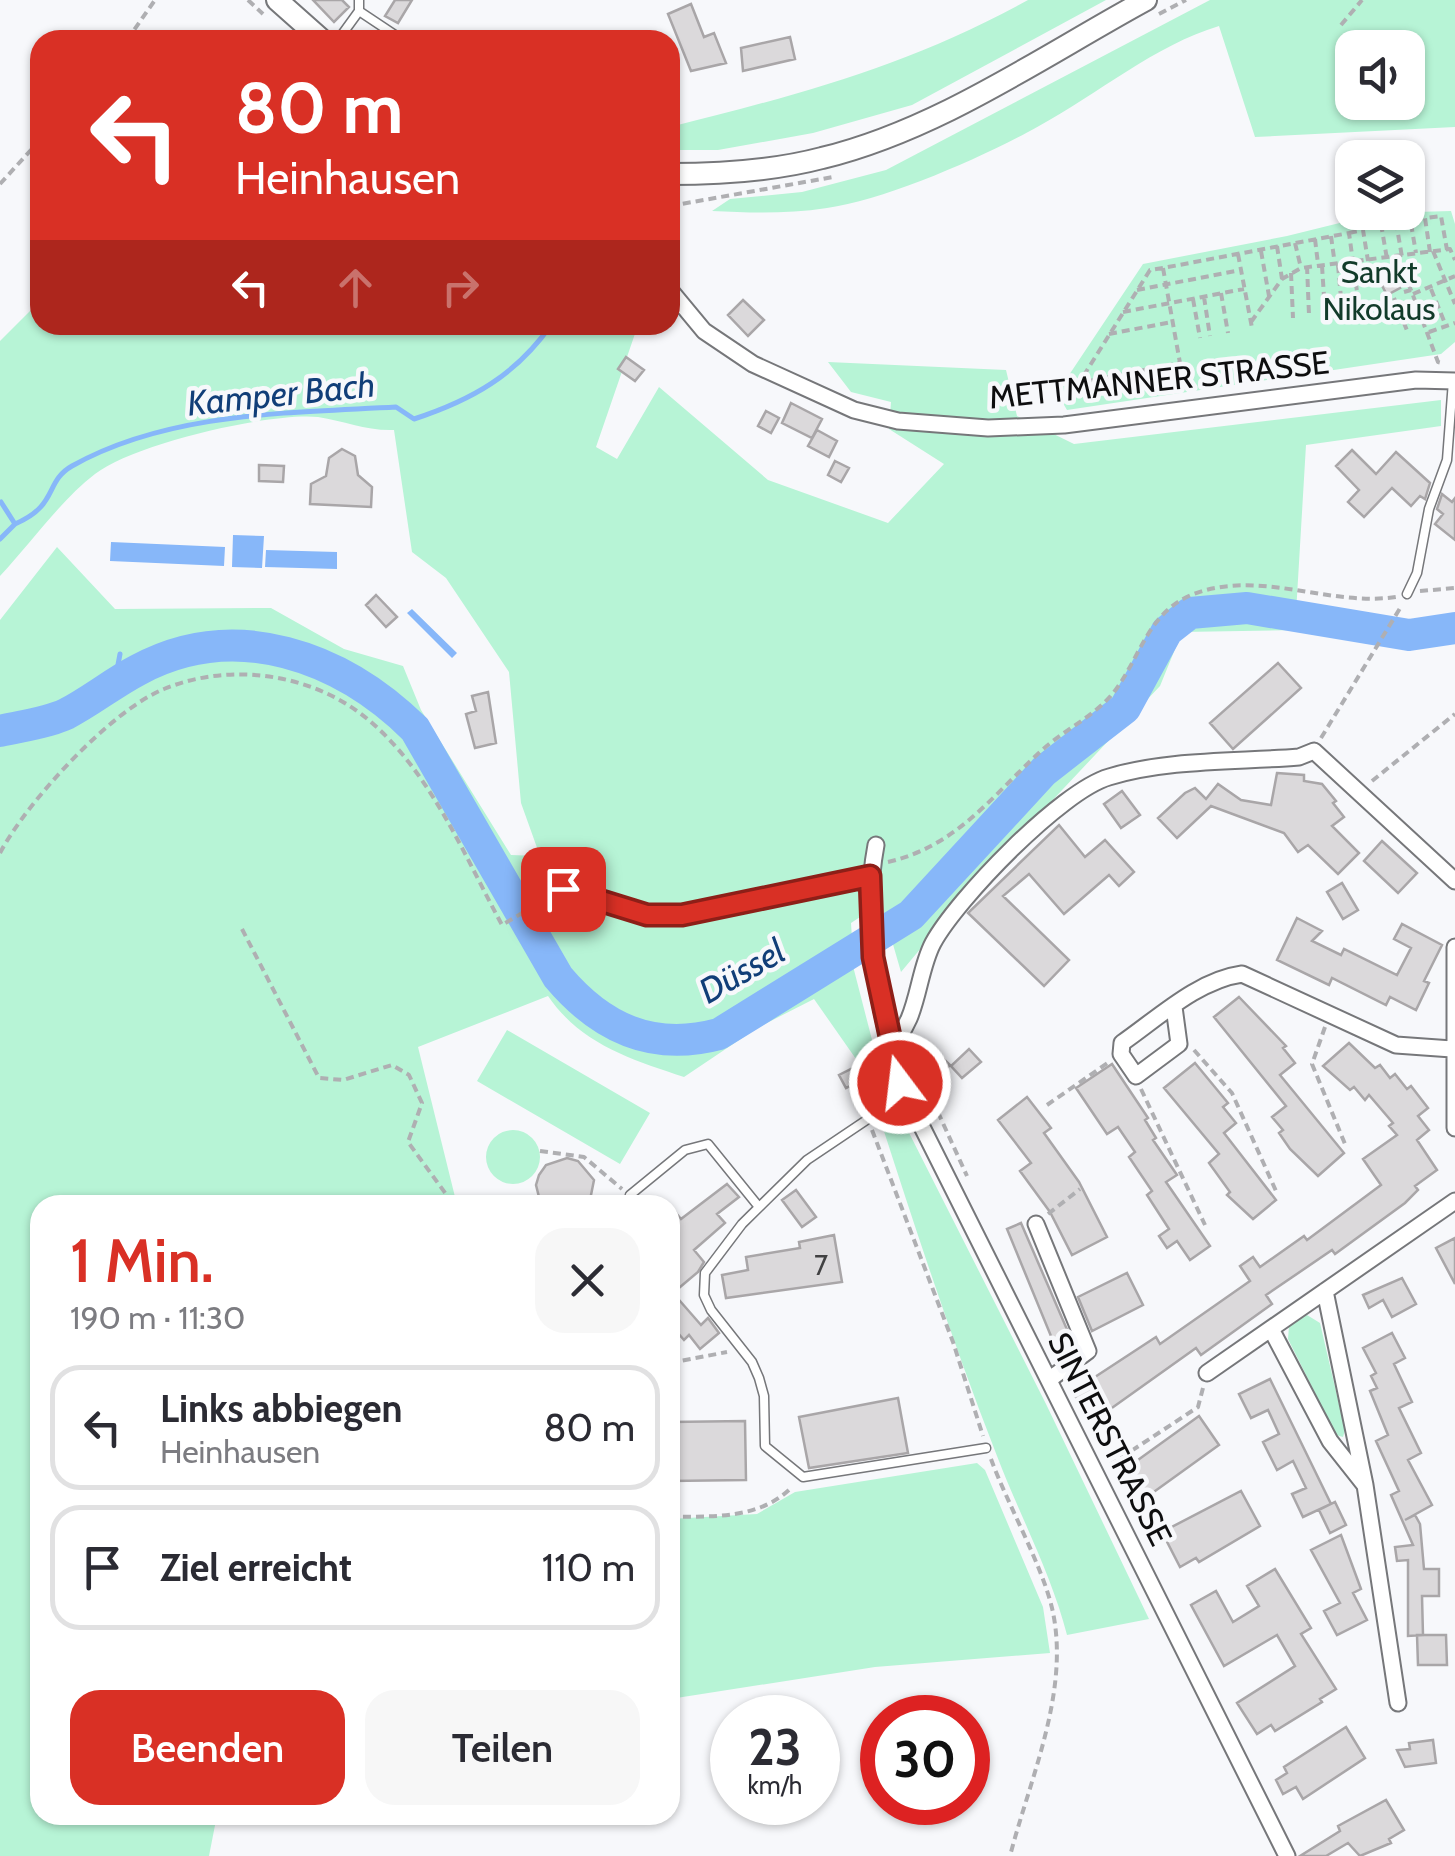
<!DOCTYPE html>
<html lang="de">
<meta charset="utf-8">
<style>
:root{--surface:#fff;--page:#f7f7f7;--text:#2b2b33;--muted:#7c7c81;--line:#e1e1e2;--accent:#d93025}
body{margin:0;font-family:Cabin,sans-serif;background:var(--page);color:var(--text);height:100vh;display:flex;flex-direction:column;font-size:38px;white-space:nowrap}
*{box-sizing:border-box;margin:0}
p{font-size:32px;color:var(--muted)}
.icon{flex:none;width:55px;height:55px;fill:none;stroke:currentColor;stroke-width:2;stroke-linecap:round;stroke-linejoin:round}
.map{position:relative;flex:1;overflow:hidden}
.details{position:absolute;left:30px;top:1195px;width:650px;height:630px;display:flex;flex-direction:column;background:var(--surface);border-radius:30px;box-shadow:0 2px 8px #0004}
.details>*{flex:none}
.hud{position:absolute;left:30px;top:30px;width:650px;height:305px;border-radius:30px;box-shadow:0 2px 8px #0004;background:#d93025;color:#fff;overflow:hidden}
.controls{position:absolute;left:1335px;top:30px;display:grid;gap:20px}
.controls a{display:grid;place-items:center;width:90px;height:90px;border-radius:20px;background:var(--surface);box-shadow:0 2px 8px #0004;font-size:50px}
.speed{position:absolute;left:710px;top:1695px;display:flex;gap:20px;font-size:50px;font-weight:700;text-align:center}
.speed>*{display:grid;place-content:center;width:130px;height:130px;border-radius:50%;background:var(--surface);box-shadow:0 2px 8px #0004;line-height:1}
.speed small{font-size:25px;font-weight:400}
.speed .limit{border:15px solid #d22;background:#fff;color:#111}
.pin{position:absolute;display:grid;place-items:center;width:85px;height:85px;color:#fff;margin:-42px;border-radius:20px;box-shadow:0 5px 15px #0006}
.me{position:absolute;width:110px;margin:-55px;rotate:345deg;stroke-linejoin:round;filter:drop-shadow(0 0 8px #0008)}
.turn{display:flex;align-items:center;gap:35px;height:210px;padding:0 40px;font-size:45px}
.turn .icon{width:130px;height:130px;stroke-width:2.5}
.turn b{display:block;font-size:70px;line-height:85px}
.lanes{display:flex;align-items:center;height:95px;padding:0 40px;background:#0003;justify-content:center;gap:50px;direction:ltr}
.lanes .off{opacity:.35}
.round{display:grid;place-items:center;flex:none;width:105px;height:105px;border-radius:30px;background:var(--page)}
.overview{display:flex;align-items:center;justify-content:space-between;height:170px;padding:0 40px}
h1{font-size:60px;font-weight:600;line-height:75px;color:var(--accent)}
.button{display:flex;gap:20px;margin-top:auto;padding:20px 40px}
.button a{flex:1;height:115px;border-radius:30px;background:var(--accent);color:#fff;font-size:40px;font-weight:600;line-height:115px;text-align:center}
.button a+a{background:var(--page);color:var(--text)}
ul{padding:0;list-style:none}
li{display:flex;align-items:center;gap:30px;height:125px;margin:0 20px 15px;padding:0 20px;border:5px solid var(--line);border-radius:30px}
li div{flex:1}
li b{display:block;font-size:38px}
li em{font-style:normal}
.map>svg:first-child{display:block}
.green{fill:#b7f4d6;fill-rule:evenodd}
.water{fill:#87b7f9}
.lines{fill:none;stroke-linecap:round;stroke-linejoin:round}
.stream{stroke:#87b7f9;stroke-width:5}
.river{stroke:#87b7f9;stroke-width:32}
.building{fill:#dbd9db;stroke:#a9a6a8;stroke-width:2.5}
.service-casing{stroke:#76777a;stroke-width:11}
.minor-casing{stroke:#76777a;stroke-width:19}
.secondary-casing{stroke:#76777a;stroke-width:24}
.path{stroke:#afafb2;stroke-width:4;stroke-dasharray:8 5;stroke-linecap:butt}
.service{stroke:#fff;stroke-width:8}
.minor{stroke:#fff;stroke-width:15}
.secondary{stroke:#fff;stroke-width:20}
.route-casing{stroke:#8d1f18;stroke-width:25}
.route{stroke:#d93025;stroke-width:18}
.labels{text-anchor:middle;stroke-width:9;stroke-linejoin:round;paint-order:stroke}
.number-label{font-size:28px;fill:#414142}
.park-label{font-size:32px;fill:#123b2a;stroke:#f7f8fb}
.street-label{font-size:32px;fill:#0e0e0f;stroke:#f7f8fb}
.water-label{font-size:35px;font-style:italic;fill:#113e78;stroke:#f7f8fb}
</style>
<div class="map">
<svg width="1455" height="1856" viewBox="0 0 1455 1856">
<rect width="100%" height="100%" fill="#f7f8fb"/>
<path class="green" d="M1028 0H1106L912 105 813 133 718 150H670V127C801 94 908 66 1028 0Z
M1210 0H1455V127L1255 137 1219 26C1155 45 1098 94 1039 126 986 156 886 200 827 208 788 214 751 213 712 211L730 199 802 192 886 170ZM1352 48H1408V102H1352Z
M1451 211 1455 224V342L1441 354 1067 410 1057 393 1143 264 1287 236 1380 213Z
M40 301V325H638L596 447 617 459 659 387 768 480 888 523 944 464 889 429 891 402 851 392 828 362 1006 370 1017 416 1074 444 1441 400V426L1306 445 1295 630 1182 632 1160 686 982 875 901 972 881 903 851 923 854 970 878 1063 863 1069 814 999 757 1028 684 1077C630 1059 581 1044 548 996L418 1047 457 1205H40V1815H217L209 1856H0V620L57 547 115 609 271 608 344 649 403 666 421 710 511 855 540 856 521 803 509 672 446 578 412 552 394 430C366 431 345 421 318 417 270 412 133 444 95 474 60 501 31 543 0 576V341Z
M507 1030 650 1113 620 1164 477 1081Z
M895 1105 1046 1404 1149 1619 1067 1635C1051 1573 1020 1516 997 1456 954 1346 917 1234 881 1122Z
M486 1157a27 27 0 1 1 54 0a27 27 0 1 1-54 0Z
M1307 1315 1320 1323 1345 1430 1343 1437 1336 1435 1288 1339 1289 1326Z
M977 1463 985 1470 1043 1607 1050 1653 875 1667 670 1699V1519L757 1514 795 1492Z"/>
<path class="water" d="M233 535 264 536 262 568 232 567Z
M111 542 225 547 224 566 110 561Z
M266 550 337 552V569L265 567Z
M412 609 457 653 452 658 407 613Z"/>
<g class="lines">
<path class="stream" d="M15 524C59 505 44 482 72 466 168 412 289 413 396 407L414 419C472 400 516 375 551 325
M0 539 15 524 1 502
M114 686 120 654"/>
<path class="river" d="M0 731C21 726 47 723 66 714 91 701 113 683 138 670 236 617 342 657 415 729L558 977C601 1028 652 1052 719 1034L911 915 1044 771 1125 708 1167 631 1190 613 1247 608 1409 635 1455 628"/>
</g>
<path class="building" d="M313 0H342L349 7 334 22Z
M395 0H412L398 23 385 16Z
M691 4 704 37 714 33 726 63 691 71 668 14Z
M790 37 795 59 743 71 741 48Z
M1390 272 1400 288 1387 295 1378 278Z
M743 300 764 320 748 336 728 315Z
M626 357 644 370 635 381 618 369Z
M791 403 822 419 812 438 782 423Z
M766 411 779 418 771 433 758 426Z
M817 430 837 441 829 457 808 446Z
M342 449 355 456 358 475 372 487 371 507 310 504 311 484 326 476 329 458Z
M1352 450 1376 474 1396 452 1430 483 1425 499 1420 496 1411 506 1392 488 1364 517 1348 502 1359 490 1336 466Z
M835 461 849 468 841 482 828 475Z
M259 465 284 466 283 482 259 481Z
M1442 494 1452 502 1455 498V540L1435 524 1443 514 1437 509Z
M376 595 397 617 386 627 366 605Z
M1278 663 1301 688 1233 749 1210 723Z
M488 692 496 743 475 748 466 714 476 711 472 696Z
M1277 773 1304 775V781L1322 784 1336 801 1333 803 1344 817 1332 826 1359 853 1338 874 1308 845 1298 852 1284 833 1211 806 1177 838 1158 818 1185 793 1195 788 1206 799 1218 784 1241 800 1271 805Z
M1122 791 1140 815 1121 828 1104 804Z
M1059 825 1085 857 1105 840 1134 872 1119 886 1109 875 1064 914 1029 874 1003 896 1069 960 1044 986 968 913Z
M1382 841 1417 873 1398 893 1364 861Z
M1342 883 1358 910 1343 919 1327 892Z
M1297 918 1322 931 1312 941 1341 955 1344 949 1397 975 1411 948 1394 939 1402 924 1442 945 1424 981 1429 983 1416 1010 1390 997 1386 1005 1332 978 1329 985 1277 960Z
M1239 997 1286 1046 1283 1048 1295 1063 1280 1075 1344 1153 1318 1176 1290 1149 1279 1133 1283 1130 1272 1117 1286 1106 1214 1017Z
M1349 1043 1375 1068 1380 1065 1390 1078 1395 1074 1407 1089 1411 1086 1428 1108 1418 1116 1429 1130 1417 1140 1437 1170 1415 1186 1418 1190 1405 1203 1335 1254 1332 1250 1266 1295 1272 1304 1201 1355 1196 1348 1102 1415 1091 1398 1082 1405 1072 1392 1156 1337 1160 1344 1250 1281 1240 1266 1253 1257 1260 1267 1304 1236 1307 1240 1381 1185 1363 1159 1397 1135 1389 1126 1393 1123 1369 1095 1365 1100 1354 1087 1350 1090 1323 1066Z
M969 1049 981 1062 962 1078 951 1066Z
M934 1050 950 1065 937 1078 921 1062Z
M1195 1063 1228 1103 1223 1107 1236 1123 1224 1133 1276 1200 1253 1219 1227 1195 1230 1192 1209 1163 1219 1154 1164 1088Z
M1112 1064 1148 1118 1145 1120 1156 1138 1153 1140 1177 1175 1166 1182 1210 1246 1190 1260 1177 1241 1167 1248 1159 1236 1169 1229 1147 1195 1152 1191 1129 1157 1135 1152 1118 1127 1107 1134 1076 1088Z
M855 1067 862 1080 846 1088 839 1075Z
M1027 1097 1051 1128 1044 1133 1079 1182 1107 1237 1072 1255 1050 1212 1020 1171 1031 1163 998 1120Z
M567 1158 578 1161 594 1180 589 1205H541L536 1185 539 1175 546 1165Z
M727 1184 739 1197 717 1214 725 1223 694 1250 704 1262 698 1272 673 1293 701 1325 708 1318 719 1333 700 1349 689 1335 684 1340 670 1324V1206L681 1219Z
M796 1190 816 1217 802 1227 782 1200Z
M1021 1223 1072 1341 1073 1348 1060 1358 1007 1229Z
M834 1235 842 1282 726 1298 722 1275 748 1270 746 1257 800 1248 799 1242Z
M1455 1238V1284L1436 1248Z
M1127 1273 1143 1305 1092 1331 1078 1297Z
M1402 1278 1416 1304 1392 1317 1383 1300 1369 1308 1363 1295Z
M1392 1333 1405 1358 1394 1364 1412 1402 1399 1408 1421 1453 1408 1460 1432 1505 1405 1520 1415 1515 1420 1524 1424 1569H1439V1596H1422L1423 1635 1408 1636V1560L1397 1561 1395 1547 1413 1545 1391 1495 1399 1491 1376 1441 1388 1435 1370 1391 1377 1388 1371 1376 1376 1373 1363 1348Z
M1270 1379 1331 1504 1303 1517 1292 1494 1306 1488 1293 1461 1277 1470 1263 1442 1279 1434 1268 1410 1251 1418 1239 1394Z
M898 1398 908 1453 809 1468 799 1417Z
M1199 1416 1219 1445 1144 1499 1124 1470Z
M745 1421 746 1480 670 1481V1422Z
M1241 1491 1260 1526 1199 1562 1196 1558 1180 1567 1162 1532Z
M1335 1502 1346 1525 1330 1533 1319 1510Z
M1341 1535 1361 1589 1353 1593 1367 1620 1337 1635 1324 1611 1340 1603 1311 1550Z
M1275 1569 1311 1628 1301 1634 1336 1689 1320 1699 1322 1702 1275 1731 1271 1725 1257 1734 1237 1703 1295 1666 1277 1635 1224 1666 1191 1605 1216 1591 1233 1622 1259 1606 1247 1586Z
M1417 1635H1446L1447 1665H1418Z
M1346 1727 1365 1758 1303 1799 1296 1787 1283 1794 1276 1780 1287 1773 1284 1767Z
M1433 1740 1436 1763 1405 1767 1397 1750 1410 1749 1409 1743Z
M1386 1800 1404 1830 1389 1839 1391 1843 1360 1856 1348 1843 1326 1856H1300L1340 1831 1338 1826Z"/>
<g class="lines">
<g class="service-casing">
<path id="service" d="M359 11 401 39
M338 40 359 11V0
M1407 594 1417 573 1429 509 1447 460 1453 381
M563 889 621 909 662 916 870 876
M899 1083 868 1119 807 1160 742 1224 705 1273 704 1295 711 1310 752 1362 759 1378 764 1396 765 1446 803 1477 986 1448
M630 1195 685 1150 708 1144 759 1207"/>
</g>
<g class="minor-casing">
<path id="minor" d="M670 290 704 331 753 364 854 410 898 421 988 428 1064 425 1416 380 1455 381
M876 845C861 924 878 1006 900 1083L1287 1856
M1455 947V1128
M1174 1007 1179 1044 1136 1076 1121 1054 1122 1043C1158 1018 1198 980 1242 974L1396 1045 1452 1049
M889 1045C919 1024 916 975 933 943 957 899 1061 791 1109 777 1168 759 1238 762 1299 757L1314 751 1455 881
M1036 1224 1088 1351 1050 1379
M1325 1291 1365 1485 1398 1703
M1271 1329 1330 1441 1364 1484
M1207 1373 1455 1201"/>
</g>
<g class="secondary-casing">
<path id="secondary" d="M277 0 322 40
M670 174C721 174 773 171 822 158 938 130 1043 56 1146 0"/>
</g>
<path class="path" d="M248 0 263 14
M1159 14 1186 0
M1341 25 1362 0
M127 40 155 0
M0 184 40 140
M670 206 833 177
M1396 222 1402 257
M1381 224 1387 259
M1411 224 1416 253
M1349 233 1363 230 1368 261
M1331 236 1335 265
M1315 239 1318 264
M1295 243 1301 268
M1277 246 1282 279
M1261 251 1269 296
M1433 251 1455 304
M1430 252 1425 218 1441 216 1447 250
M1238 254 1252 328
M1396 258 1411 290
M1338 265 1342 309
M1307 266 1309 315
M1322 266 1325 312
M1163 268 1180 363 1079 383 1150 270 1163 268 1349 233 1359 306
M1291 273 1293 318
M1431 289 1446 326
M1137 290 1241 270
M1404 292 1411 290 1438 362 1442 363
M1221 293 1228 333
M1413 294 1455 276
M1204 297 1210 336
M1394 298 1408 333
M1193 299 1200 338
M1377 302 1385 322
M1123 312 1244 289
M1251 322 1282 279 1301 268 1450 249 1455 260
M1429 332 1455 323
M1109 334 1172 322
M1420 591 1455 588
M1321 738 1402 605
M1372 781 1455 714
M0 853C26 803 111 710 164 689 232 661 316 674 371 722 432 775 464 855 502 925L551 896
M888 862C957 846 991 797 1040 752 1064 729 1097 716 1117 688 1141 654 1149 613 1191 595 1258 568 1328 607 1396 597
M242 929 319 1078 343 1080 392 1065 409 1075 422 1103 408 1142 454 1205
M1325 1027 1312 1064 1345 1144
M1194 1050 1232 1093 1276 1191
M911 1053 967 1176
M1141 1089 1205 1225
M1047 1105 1109 1062
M872 1130 953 1342 983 1436
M540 1151 584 1157 622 1189
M1048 1214 1080 1189
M670 1363 727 1352
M991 1459C1007 1503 1042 1565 1052 1608 1071 1690 1030 1778 1010 1856
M1110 1465 1198 1407 1203 1388
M670 1517C713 1516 759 1520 792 1487"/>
<use href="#service" class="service"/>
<use href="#minor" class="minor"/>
<use href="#secondary" class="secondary"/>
</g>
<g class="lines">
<g class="route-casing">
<path id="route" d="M563 889 647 915H682L870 876 873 957 900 1083"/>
</g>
<use href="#route" class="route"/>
</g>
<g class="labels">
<g class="number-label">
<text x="821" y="1275">7</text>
</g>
<g class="park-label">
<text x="1379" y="283">Sankt<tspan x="1379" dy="37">Nikolaus</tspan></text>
</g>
<g class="street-label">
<text transform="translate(1159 380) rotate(-6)" y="11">METTMANNER STRASSE</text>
<text transform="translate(1110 1439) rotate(63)" y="11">SINTERSTRASSE</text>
</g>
<g class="water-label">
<text transform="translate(281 394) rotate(-6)" y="12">Kamper Bach</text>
<text transform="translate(742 971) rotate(-30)" y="12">Düssel</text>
</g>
</g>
</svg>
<div class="controls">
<a><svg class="icon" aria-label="sound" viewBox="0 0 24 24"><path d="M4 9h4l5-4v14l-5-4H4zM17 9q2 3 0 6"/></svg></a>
<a><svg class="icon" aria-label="layers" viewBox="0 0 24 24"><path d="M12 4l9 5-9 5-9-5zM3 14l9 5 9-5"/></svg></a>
</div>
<div class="speed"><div>23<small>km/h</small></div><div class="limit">30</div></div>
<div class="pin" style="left:563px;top:889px;background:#d93025"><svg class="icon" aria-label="arrive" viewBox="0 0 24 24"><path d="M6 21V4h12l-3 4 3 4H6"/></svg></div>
<svg class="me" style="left:900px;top:1083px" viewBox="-20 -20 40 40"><circle r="17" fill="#d93025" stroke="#fff" stroke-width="3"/><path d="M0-11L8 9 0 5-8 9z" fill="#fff"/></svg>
<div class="hud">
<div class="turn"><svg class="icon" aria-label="left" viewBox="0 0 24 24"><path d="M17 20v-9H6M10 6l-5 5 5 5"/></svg><div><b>80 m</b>Heinhausen</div></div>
<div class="lanes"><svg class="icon" aria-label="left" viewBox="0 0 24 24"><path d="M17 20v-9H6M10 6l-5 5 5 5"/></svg><svg class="icon off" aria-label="ahead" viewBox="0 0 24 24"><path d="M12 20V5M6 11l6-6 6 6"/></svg><svg class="icon off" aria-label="right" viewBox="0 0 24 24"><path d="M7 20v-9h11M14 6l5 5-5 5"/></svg></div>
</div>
<section class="details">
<div class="overview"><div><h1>1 Min.</h1><p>190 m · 11:30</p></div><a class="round"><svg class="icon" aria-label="close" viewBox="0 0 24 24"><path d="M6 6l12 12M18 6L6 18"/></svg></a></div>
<ul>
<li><svg class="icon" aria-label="left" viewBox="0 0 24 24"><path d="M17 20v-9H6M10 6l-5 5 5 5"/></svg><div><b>Links abbiegen</b><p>Heinhausen</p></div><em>80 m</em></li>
<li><svg class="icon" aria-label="arrive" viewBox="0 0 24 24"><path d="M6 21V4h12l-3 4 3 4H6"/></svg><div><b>Ziel erreicht</b></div><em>110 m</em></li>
</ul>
<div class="button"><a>Beenden</a><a>Teilen</a></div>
</section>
</div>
